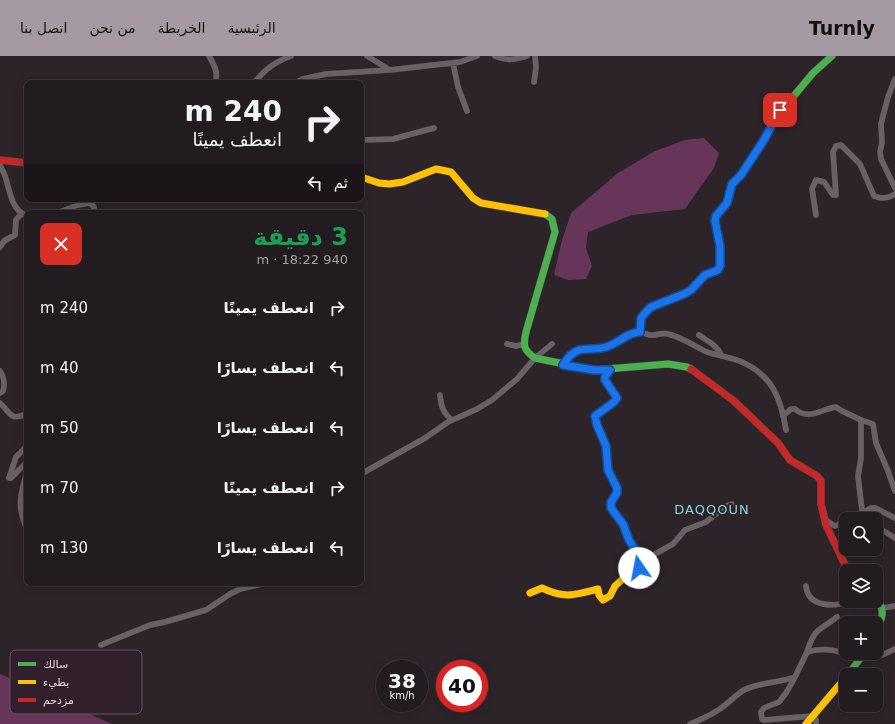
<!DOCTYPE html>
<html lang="ar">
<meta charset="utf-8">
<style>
:root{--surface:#221b20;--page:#2e282d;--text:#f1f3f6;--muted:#a2a1a5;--line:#3f393e;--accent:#a59aa1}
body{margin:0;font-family:"DejaVu Sans","Noto Sans Arabic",sans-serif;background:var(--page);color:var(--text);direction:rtl;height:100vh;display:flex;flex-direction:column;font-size:15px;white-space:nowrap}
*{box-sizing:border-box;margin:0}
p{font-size:13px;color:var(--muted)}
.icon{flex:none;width:22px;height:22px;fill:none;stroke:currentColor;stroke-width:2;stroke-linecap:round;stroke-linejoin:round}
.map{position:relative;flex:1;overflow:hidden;direction:ltr}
.drawer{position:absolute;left:24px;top:154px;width:340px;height:376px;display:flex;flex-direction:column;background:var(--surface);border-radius:8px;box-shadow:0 2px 10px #0003,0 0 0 1px var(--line);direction:rtl}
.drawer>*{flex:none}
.banner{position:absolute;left:24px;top:24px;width:340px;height:122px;border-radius:8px;box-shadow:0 2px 10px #0003,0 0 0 1px var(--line);direction:rtl;background:#221b20;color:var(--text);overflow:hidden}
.controls{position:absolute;left:839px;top:456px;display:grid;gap:8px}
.controls a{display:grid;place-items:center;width:44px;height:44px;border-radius:8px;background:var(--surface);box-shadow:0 2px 10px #0003,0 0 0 1px var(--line);font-size:20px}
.speed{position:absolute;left:376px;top:604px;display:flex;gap:8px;font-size:20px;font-weight:700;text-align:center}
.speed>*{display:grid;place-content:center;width:52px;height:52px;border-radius:50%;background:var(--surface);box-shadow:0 2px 10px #0003,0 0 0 1px var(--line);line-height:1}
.speed small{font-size:10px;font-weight:400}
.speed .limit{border:6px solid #d22;background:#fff;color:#111}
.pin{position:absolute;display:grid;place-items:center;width:34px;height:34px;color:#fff;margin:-17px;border-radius:8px;box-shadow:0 2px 6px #0006}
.me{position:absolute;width:44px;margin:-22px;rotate:348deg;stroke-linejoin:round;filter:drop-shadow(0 0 3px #0008)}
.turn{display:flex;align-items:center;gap:14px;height:84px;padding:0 16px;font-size:18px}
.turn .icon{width:52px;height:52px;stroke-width:2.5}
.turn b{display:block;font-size:28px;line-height:34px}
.then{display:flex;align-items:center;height:38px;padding:0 16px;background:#0003;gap:8px;font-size:15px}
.round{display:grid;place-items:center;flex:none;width:42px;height:42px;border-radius:8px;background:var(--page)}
.summary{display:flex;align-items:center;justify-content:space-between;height:68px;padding:0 16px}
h1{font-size:24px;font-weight:600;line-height:30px;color:#1e9e55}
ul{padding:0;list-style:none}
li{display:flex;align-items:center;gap:12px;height:60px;padding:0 16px}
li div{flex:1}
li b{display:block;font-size:15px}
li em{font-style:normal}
header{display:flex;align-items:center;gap:24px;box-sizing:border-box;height:56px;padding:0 20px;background:var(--accent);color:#111}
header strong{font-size:19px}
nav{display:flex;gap:22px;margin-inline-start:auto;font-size:14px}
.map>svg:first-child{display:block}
.green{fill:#673559}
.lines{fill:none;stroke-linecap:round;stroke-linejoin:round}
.street-casing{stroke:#473f44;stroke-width:6}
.fast-casing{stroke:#473f44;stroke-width:8}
.slow-casing{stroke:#473f44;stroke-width:8}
.jam-casing{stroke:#473f44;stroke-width:8}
.street{stroke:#696166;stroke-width:5.5}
.fast{stroke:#4caf50;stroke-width:7}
.slow{stroke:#ffc107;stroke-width:7}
.jam{stroke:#c62828;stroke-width:7}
.route-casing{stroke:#114b97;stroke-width:10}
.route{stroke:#1a73e8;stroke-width:7}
.labels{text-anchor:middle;stroke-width:4;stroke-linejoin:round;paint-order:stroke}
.quarter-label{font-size:13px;letter-spacing:1px;fill:#77dfd0;stroke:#31202b}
.key{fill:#31202b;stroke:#675862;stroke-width:1}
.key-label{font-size:11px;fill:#e5d9e1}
</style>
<header>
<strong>Turnly</strong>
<nav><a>الرئيسية</a><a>الخريطة</a><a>من نحن</a><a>اتصل بنا</a></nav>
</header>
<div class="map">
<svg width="895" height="668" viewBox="0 0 895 668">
<rect width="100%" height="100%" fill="#2d242a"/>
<path class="green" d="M704 82 719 97 714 112 685 153 632 159 588 176 586 192 592 210 586 223 568 224 554 219 561 188 571 157 618 117 655 95 685 84Z
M0 618 112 668H0Z"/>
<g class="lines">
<g class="street-casing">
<path id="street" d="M209 0C214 9 219 17 215 27
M367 0 390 14 460 6 477 0
M495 0C506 5 515 4 527 0
M453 7 458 31 467 55
M895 23 888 41 883 60 881 68 882 87 880 96 881 103 895 132
M534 26 536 12 535 0
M254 27C265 13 275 6 291 0
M295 27 303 23 326 18 389 14
M361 84 393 83 434 72
M0 109C2 114 5 118 6 123 10 136 12 155 27 160
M57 157 78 149 90 147 94 151V154L91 157
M816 159 812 133 816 124 824 126 833 139H836L833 96 836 90 841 89 860 108 874 140C881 143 888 143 895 138
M0 191 4 185 15 179 16 164 21 158
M699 279C707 285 717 289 721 299
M507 288 516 290 525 288
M563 309C574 289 587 296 605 291 617 288 626 276 638 276 642 276 646 278 650 279 656 280 662 276 668 278 682 281 694 290 707 296 718 300 731 301 742 306 773 320 781 343 786 374
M0 315C4 321 5 329 3 335L0 337
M440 339C441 350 443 357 452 364
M0 347C11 357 9 365 27 358
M783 360 791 353H795C809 365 821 353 836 351L842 355 861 364
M27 390 16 401 9 422H11L27 406
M27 416C20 438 17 452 27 473
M361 418 425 382 448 366 477 353 492 344 517 323 535 302 552 288
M864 457 862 454 858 420 861 402V364L873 368 876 387 888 415 895 435
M859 459 871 452H875L895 462
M824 461 827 465 835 470 838 469 846 463
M846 463 859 459 867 463
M876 470 895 482
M639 507 673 488 685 474 706 466 726 450 732 448
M806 530C808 552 835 551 850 545
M882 552 895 550
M101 589 150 569 165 566 206 554 230 538 240 533 262 528
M876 594 882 599 895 593
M807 596C815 571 818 576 837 561
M795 621 786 637 779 646 764 652 761 656 762 663 764 664 813 660 816 663V668
M690 668C702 663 715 658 725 649 732 644 737 638 744 634 760 626 779 627 795 621L807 596C828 590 840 596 860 603"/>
</g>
<g class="fast-casing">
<path id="fast" d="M725 149 727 147 731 128 741 119 764 84 780 54 788 47 813 17 832 0
M545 158 552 163 555 176 526 276C523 289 523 294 535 302L594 314 668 308 687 311 691 313
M876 544C887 553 881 565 876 576
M848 619 864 597"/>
</g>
<g class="slow-casing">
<path id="slow" d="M361 121 379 127 389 128 403 126 436 113 451 116 473 142 481 147 545 158
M640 276 641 262 651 251 684 238 691 234 705 219 718 214 720 210V190L715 165 716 160 725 149
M530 537 542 532C565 543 574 539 598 533L599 539 603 544 610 540 615 530 626 520 637 515 639 512V504L625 474
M806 668 846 621"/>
</g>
<g class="jam-casing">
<path id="jam" d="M0 104 27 107
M691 313 734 345 778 387 790 404 817 420 821 425V448L826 469 848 515
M610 314 605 321V324L617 342 614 346 595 360 597 369 606 390 608 414 617 432V437L611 446V452L623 468 625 474"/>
</g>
<use href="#street" class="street"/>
<use href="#fast" class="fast"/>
<use href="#slow" class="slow"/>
<use href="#jam" class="jam"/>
</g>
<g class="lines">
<g class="route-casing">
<path id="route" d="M639 512V504L634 492 629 484 623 468 611 452V446L617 437V432L608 414 606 390 597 369 595 360 614 346 617 342 605 324V321L610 314H594L563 309C567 302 571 297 579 294 587 292 597 294 606 291 618 288 627 276 640 276L641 262 646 256 651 251 684 238 691 234 705 219 718 214 720 210V190L715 165 716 160 727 147 732 128 741 119 764 84 780 54"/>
</g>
<use href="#route" class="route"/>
</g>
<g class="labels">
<g class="quarter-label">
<text x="712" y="458">DAQQOUN</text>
</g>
</g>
<rect x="10" y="594" width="132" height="64" rx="6" class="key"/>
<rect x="18" y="606" width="18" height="4" fill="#4caf50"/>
<rect x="18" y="624" width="18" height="4" fill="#ffc107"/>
<rect x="18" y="642" width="18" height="4" fill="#c62828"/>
<g class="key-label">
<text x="43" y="612">سالك</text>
<text x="43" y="630">بطيء</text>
<text x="43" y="648">مزدحم</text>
</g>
</svg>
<div class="controls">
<a><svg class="icon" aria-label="search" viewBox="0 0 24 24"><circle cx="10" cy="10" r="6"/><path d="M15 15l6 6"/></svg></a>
<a><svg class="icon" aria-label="layers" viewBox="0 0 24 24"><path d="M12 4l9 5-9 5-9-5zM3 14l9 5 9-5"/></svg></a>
<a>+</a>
<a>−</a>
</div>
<div class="speed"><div>38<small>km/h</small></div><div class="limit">40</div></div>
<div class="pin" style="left:780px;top:54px;background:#d93025"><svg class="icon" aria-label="arrive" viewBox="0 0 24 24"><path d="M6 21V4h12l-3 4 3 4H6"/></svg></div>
<svg class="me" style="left:639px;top:512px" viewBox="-20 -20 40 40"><circle r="19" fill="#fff"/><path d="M0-13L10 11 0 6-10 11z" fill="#1a73e8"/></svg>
<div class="banner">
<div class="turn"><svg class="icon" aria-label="right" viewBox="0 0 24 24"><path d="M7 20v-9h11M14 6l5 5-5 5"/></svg><div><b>240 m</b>انعطف يمينًا</div></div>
<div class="then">ثم<svg class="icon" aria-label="left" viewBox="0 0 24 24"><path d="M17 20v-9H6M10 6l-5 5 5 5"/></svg></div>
</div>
<section class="drawer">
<div class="summary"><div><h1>3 دقيقة</h1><p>940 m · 18:22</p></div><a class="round" style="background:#d93025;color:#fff"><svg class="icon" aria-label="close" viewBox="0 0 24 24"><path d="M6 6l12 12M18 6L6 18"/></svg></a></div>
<ul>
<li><svg class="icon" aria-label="right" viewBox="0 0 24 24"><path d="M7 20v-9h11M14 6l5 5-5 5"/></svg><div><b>انعطف يمينًا</b></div><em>240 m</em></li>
<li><svg class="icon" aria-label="left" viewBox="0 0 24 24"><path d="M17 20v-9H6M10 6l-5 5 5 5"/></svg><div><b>انعطف يسارًا</b></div><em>40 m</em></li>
<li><svg class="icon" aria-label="left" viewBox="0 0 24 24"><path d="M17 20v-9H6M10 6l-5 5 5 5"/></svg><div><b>انعطف يسارًا</b></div><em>50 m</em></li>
<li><svg class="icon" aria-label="right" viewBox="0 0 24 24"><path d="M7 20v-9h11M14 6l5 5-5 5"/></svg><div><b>انعطف يمينًا</b></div><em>70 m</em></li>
<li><svg class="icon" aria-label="left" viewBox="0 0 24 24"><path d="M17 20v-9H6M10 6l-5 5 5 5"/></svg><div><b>انعطف يسارًا</b></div><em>130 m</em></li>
</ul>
</section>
</div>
